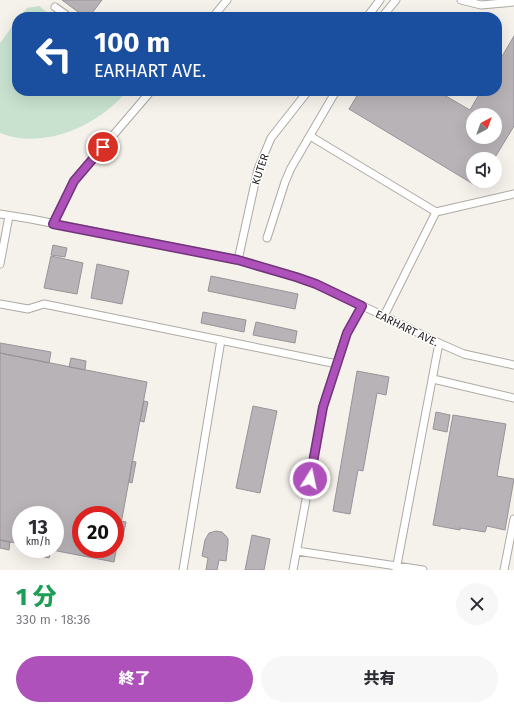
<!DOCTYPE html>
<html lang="ja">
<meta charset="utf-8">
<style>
:root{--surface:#fff;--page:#f7f7f7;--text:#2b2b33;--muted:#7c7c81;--accent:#af51bb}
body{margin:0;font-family:"Fira Sans","Noto Sans JP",sans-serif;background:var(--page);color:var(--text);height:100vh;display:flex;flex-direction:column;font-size:15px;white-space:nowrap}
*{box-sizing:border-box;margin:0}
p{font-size:13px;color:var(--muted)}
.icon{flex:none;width:22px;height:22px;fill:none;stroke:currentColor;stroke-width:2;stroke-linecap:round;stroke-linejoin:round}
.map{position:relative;height:570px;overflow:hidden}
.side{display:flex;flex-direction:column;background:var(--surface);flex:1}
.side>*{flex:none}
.guide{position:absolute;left:12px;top:12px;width:490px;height:84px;border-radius:16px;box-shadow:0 4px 16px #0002;background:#1a4fa0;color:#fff;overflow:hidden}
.needle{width:26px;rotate:41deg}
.buttons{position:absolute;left:466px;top:108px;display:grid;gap:8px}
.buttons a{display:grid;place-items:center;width:36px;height:36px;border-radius:50%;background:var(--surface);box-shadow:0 4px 16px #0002;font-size:20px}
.speed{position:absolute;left:12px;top:506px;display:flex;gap:8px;font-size:20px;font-weight:700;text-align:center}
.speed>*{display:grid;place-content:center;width:52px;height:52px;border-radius:50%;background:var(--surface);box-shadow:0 4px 16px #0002;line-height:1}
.speed small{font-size:10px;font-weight:400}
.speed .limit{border:6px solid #d22;background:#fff;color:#111}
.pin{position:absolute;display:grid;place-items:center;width:34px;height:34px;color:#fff;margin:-17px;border:2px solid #fff;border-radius:50%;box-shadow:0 1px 4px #0007}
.me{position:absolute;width:44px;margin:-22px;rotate:10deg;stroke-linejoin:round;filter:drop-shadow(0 0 3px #0008)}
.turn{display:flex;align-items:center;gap:14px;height:84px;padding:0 16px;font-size:18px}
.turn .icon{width:52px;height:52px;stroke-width:2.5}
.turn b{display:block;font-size:28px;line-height:34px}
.round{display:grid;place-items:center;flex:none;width:42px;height:42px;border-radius:21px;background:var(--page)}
.head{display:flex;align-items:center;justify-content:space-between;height:68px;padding:0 16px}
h1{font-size:24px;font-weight:800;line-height:30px;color:#1e9e55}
.cta{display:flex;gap:8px;margin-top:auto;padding:8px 16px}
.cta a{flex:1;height:46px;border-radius:24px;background:var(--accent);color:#fff;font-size:16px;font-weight:800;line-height:46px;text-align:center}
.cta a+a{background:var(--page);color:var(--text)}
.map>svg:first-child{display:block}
.green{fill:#c8e2cf}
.building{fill:#b8b3b7;stroke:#989398;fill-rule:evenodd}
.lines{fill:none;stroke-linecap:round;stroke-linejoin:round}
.lane-casing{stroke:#adaaa4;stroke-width:9}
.lane{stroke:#fff;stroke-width:7}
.route-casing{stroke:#72357a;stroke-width:10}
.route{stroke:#af51bb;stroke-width:7}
.labels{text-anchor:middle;stroke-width:3;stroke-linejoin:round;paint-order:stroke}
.street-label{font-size:11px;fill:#262422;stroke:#fff}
</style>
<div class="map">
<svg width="514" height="570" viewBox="0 0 514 570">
<rect width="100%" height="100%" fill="#f5f1eb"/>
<path class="green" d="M39 6 53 17H20L27 8Z
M17 20V91H127C101 122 59 143 18 138 12 137 6 135 0 133V43Z"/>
<path class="building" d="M62 0H102L89 17H85Z
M514 36V126L494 159H473V181H481L478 187 349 109 360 91H437L470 110 481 91H497V65ZM473 115H495V137H473Z
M53 245 67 248 65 257 51 255Z
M51 256 83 263 77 294 44 288Z
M97 264 129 271 122 304 91 298Z
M211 276 298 294 295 309 208 291Z
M203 312 246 320 244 332 201 323Z
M256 322 297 331 295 343 253 335Z
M0 343 51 352 49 363 0 353Z
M0 353 147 382 114 562 47 549H55V515H21V544L0 540ZM81 515H115V549H81Z
M71 358 86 361 85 370 69 367Z
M357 371 389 377 386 395 377 393 363 471 358 470 350 514 333 511Z
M144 401 148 402 144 422 140 421Z
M253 406 277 411 260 493 236 488Z
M436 412 450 415 447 432 433 429Z
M453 415 506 424 497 476 514 479 505 530 487 526 485 532 460 528V530L433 525Z
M132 461 136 462 132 483 129 482Z
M121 521 126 522 122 541 118 540Z
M216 531 222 532 226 536 228 539V544L226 561 219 560 217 570H206L208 558 202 556 205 540 209 533Z
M252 535 270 539 264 570H245Z
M0 540 10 542 9 550 0 548Z
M33 549 51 550 49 558 32 554Z"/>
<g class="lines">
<g class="lane-casing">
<path id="lane" d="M461 0 481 5 514 2
M55 7 69 17
M213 17 227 0
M367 17 380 0
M382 17 396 0
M310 136 436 212 514 194
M0 214 31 219 238 260 296 277 316 284 384 316 439 343 464 354 514 365
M53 224 74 181 151 91
M267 238 285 182 291 168 336 91
M238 260 258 169 271 138 308 91
M0 264 9 216
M0 304 28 309 44 304 337 364 347 333 362 306
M384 316 436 212
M433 379 514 398
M297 551 423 570
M183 570 221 340
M293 570 323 407 337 364
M396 570 439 343
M504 570 514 519"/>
</g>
<use href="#lane" class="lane"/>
</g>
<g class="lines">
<g class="route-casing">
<path id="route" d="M103 147 74 181 53 224 238 260 296 277 316 284 362 306 347 333 323 407 310 479"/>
</g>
<use href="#route" class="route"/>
</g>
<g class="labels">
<g class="street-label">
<text transform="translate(260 169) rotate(-72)" y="4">KUTER</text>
<text transform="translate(407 328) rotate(26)" y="4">EARHART AVE.</text>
</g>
</g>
</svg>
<div class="buttons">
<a><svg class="needle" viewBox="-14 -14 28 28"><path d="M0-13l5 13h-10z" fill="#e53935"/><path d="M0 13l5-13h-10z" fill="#7c7c81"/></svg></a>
<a><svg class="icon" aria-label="sound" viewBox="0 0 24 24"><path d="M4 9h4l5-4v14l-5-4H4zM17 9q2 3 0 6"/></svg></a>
</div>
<div class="speed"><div>13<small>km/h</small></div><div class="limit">20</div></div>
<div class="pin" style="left:103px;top:147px;background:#d93025"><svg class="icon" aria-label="arrive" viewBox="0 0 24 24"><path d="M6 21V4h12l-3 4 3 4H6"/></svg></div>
<svg class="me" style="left:310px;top:479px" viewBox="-20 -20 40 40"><circle r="17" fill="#af51bb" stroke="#fff" stroke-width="3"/><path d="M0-11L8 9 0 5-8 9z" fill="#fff"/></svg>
<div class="guide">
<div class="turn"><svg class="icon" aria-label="left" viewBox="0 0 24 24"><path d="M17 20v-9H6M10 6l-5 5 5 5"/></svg><div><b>100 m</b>EARHART AVE.</div></div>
</div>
</div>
<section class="side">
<div class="head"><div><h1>1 分</h1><p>330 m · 18:36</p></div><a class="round"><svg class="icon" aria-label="close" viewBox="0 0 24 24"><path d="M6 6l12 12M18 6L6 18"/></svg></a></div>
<div class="cta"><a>終了</a><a>共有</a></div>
</section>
